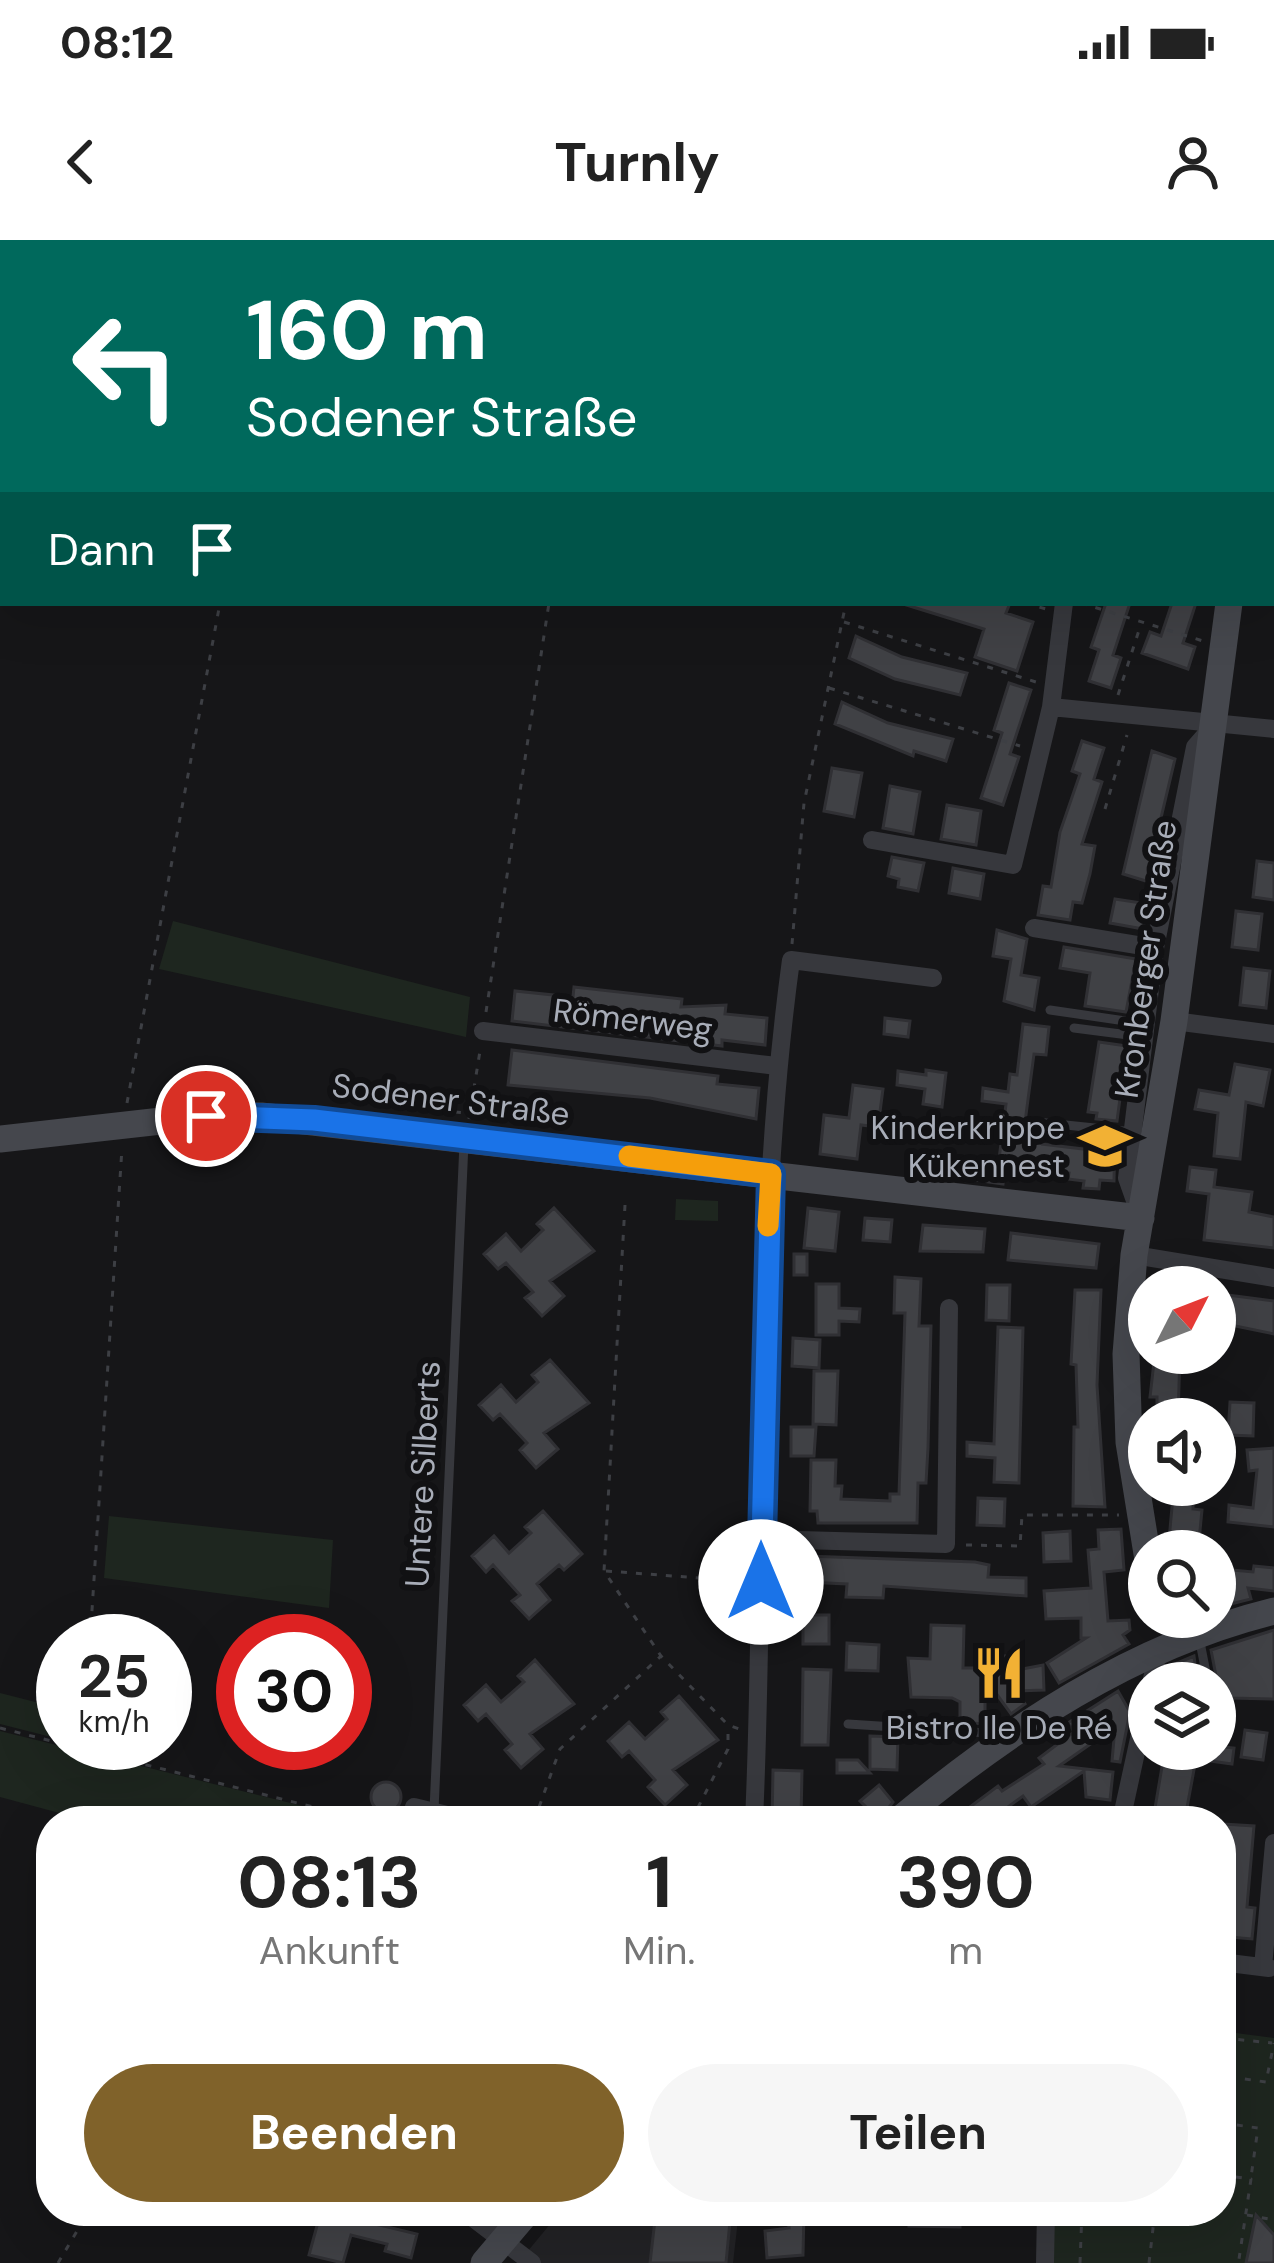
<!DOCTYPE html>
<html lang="de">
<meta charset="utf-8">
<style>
:root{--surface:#fff;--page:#f6f6f6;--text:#222;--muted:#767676;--accent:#80622a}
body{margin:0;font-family:"DM Sans",sans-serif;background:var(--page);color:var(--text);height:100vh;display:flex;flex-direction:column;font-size:45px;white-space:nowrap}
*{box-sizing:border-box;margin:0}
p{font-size:39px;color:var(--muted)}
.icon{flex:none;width:66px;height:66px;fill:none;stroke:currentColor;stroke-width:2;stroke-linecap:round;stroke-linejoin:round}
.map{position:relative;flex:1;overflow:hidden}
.side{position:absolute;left:36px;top:1566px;width:1200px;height:420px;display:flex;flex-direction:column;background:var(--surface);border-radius:48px;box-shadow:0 12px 48px #0002}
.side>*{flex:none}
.top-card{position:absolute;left:0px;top:0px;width:1275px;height:366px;box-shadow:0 12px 48px #0002;background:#00695c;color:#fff;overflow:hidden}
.needle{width:78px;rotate:48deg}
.tools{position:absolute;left:1128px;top:1026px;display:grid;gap:24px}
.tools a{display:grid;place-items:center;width:108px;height:108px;border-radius:50%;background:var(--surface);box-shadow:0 12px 48px #0002;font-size:60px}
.speed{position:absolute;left:36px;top:1374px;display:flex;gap:24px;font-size:60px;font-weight:700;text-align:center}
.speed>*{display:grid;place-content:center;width:156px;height:156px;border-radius:50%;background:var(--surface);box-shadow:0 12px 48px #0002;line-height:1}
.speed small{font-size:30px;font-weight:400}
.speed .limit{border:18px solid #d22;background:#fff;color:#111}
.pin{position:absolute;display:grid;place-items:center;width:102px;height:102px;color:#fff;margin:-51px;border:6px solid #fff;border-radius:50%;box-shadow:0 3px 12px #0007}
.me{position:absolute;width:132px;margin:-66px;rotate:0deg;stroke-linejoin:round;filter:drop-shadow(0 0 9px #0008)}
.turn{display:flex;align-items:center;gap:42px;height:252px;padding:0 48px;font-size:54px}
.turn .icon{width:156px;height:156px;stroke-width:2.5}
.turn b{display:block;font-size:84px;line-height:102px}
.then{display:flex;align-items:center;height:114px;padding:0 48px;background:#0003;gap:24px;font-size:45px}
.eta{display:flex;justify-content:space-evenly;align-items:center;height:204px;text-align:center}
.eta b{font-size:72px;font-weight:700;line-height:84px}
.action{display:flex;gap:24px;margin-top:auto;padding:24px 48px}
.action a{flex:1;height:138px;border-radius:72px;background:var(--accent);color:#fff;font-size:48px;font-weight:700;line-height:138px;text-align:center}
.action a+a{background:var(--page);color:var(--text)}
.status{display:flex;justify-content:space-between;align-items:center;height:84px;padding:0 60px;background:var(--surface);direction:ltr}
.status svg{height:33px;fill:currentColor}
header{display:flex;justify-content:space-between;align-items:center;height:156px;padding:0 48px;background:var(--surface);font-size:54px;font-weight:700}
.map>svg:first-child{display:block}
.built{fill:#222225}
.green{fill:#1e261f}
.building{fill:#404145;stroke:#303034;stroke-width:3}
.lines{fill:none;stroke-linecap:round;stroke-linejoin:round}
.path{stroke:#3d3f44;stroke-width:3;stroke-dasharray:6 9;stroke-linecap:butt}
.lane{stroke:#37383d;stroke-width:9}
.street{stroke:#37383d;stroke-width:18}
.secondary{stroke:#45474d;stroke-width:27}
.route-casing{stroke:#114b97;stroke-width:30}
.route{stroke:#1a73e8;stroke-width:21}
.slow{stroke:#f59e0b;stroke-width:21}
.labels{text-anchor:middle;stroke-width:12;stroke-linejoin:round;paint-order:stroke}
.street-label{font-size:33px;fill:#a8adb8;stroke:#111113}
.poi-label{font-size:33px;fill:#a8adb8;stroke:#111113;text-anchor:end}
</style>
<div class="status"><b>08:12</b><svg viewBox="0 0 49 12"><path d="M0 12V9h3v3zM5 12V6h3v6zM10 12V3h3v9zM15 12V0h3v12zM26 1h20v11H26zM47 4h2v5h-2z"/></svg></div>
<header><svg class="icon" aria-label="back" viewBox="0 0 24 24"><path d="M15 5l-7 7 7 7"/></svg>Turnly<svg class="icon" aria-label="person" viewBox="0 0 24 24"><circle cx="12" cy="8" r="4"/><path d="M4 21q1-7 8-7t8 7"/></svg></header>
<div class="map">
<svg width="1274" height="2023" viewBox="0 0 1274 2023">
<rect width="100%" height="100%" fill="#161618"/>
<path class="built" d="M561 1971H739L733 2023H518Z"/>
<path class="green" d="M0 97H3V296L0 295Z
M173 681 470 757 466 797 159 729Z
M676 959 718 961V981L675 980Z
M109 1276 333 1300 329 1368 104 1338Z
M0 1453 63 1469V1500L0 1484Z
M0 1491 335 1574 331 1581H89L0 1557Z
M1221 1791 1274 1798V2023H1050V1971H1221Z"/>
<path class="building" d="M900 363H1010L1006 373 1033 382 1017 431 975 417 984 389Z
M1106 363H1130L1113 415 1121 418 1111 448 1089 441 1099 410 1091 407Z
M1172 363H1196L1183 403 1195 407 1188 429 1142 413 1150 392 1161 396Z
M856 396 902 417 967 433 960 455 895 439 849 418Z
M1009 443 1031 450 1010 514 1019 517 1003 565 981 558 1002 493 994 490Z
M842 462 888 483 953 499 946 521 914 511 913 516 835 484Z
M1082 501 1104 508 1094 539 1102 542 1082 604 1095 606 1090 634 1082 663 1073 662 1070 680 1038 675 1043 646 1051 647 1060 592 1080 534 1072 531Z
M1152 511 1175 519 1146 641 1123 634Z
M832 528 862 533 854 577 824 571Z
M890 546 920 552 913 594 883 588Z
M947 565 981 571 976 605 941 599Z
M892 617 924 623 918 651 898 647 899 639 888 636Z
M1257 621 1274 623V660L1253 657Z
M953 628 984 634 980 659 949 653Z
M1115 659 1148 664 1143 689 1110 683Z
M1236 671 1262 674 1258 710 1232 707Z
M997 690 1027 699 1021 735 1039 738 1034 770 1004 761 1011 719 993 716Z
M1064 707 1136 719 1126 772 1085 766 1090 733 1060 728Z
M1244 728 1270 731 1266 768 1240 765Z
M574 747 682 759 681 767 726 765 725 774 767 778 765 805 722 800V806L512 781 515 751 573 757Z
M885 778 910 781 908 797 884 794Z
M1023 784 1049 787 1046 815 1034 814 1024 890 1032 891 1042 904 1092 910 1094 897 1115 899 1114 941 1100 940 1099 949 1083 948 1084 941 1068 939 1069 933 998 927 1006 864 982 861 983 848 1008 852 1010 834 1017 835Z
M1099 802 1127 806 1117 881 1096 879 1097 873 1088 872Z
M512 810 718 836 717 844 759 848 756 879 650 858 508 845Z
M1235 824 1270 830 1263 866 1246 862 1240 919 1214 916 1218 873 1195 869 1199 850 1229 855Z
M926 830 946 833 942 867 923 864 925 849 897 845 898 831 926 835Z
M853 845 883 849 878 887 861 885 857 919 820 914 824 875 849 878Z
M950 914 1005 928 1003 944 947 936Z
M1190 927 1216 930 1214 947 1252 952 1249 972 1274 977V1008L1204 1000 1209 954 1187 951Z
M554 968 594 1011 550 1041 564 1056 542 1076 525 1058 533 1052 506 1023 498 1029 484 1014 506 994 521 1011 543 990 537 984Z
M808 968 839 972 835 1011 804 1008Z
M865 978 892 980 890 1002 863 1000Z
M923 985 985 989 983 1012 920 1011Z
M1011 993 1099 1004 1096 1028 1008 1020Z
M794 1014H807V1035H794Z
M895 1037 921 1039 919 1086H931L928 1208 926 1243H918L917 1283H818L817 1271H810L811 1220H836L835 1246H842L841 1259 890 1261V1254H899L905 1073H894Z
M816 1044H839V1068L860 1069 859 1082 839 1081V1095H816Z
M987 1045H1010L1009 1081 986 1080Z
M1075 1050H1101L1097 1145 1105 1267 1073 1266 1074 1187H1078L1076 1125 1071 1124Z
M1220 1054 1274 1061V1094L1216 1082Z
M998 1087 1023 1088 1019 1243 994 1242 995 1218 967 1216V1202L994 1204Z
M793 1098 820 1100 819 1128 792 1126Z
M1155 1113H1180L1178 1179H1157V1157H1150Z
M550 1120 589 1163 544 1193 558 1209 536 1228 520 1210 527 1203 500 1174 493 1180 479 1165 501 1145 516 1162 538 1142 532 1135Z
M814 1131H838L836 1185 813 1184Z
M1230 1162 1254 1163 1253 1196 1228 1195Z
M791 1187H816L814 1216H791Z
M1274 1208V1287L1228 1282 1229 1265 1253 1268 1257 1230 1249 1231 1247 1210Z
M1174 1245H1193V1269L1202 1270 1198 1311H1168Z
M978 1258 1005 1259 1004 1286 977 1285Z
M543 1271 582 1314 564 1330 559 1325 537 1344 550 1360 529 1379 512 1361 520 1355 493 1325 486 1332 472 1316 494 1296 509 1313 531 1293 525 1287Z
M1121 1289 1124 1330 1104 1332 1108 1381 1129 1380 1130 1390 1123 1395 1129 1404 1059 1443 1047 1423 1086 1398H1081V1378L1046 1379 1044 1351 1091 1348 1088 1310 1099 1309 1098 1290Z
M1070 1291 1071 1321 1044 1322 1043 1293Z
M806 1316 975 1322 989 1325 988 1337 1026 1338V1356L884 1346 883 1358 846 1357 847 1344 805 1342Z
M1254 1326 1274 1328V1351L1248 1348 1251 1359 1231 1364 1221 1329 1253 1332Z
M803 1375H829V1404H803Z
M931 1385 964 1386 963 1428H1003L1002 1416H1016L1017 1430 1043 1425 1044 1450 1015 1451 1025 1464 1011 1474 985 1438V1484L960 1482V1462L952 1458 911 1457 908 1418 930 1419Z
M1274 1390V1459L1230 1458 1217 1441 1211 1410Z
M847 1403 879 1405 878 1431 846 1430Z
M1194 1416 1196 1431 1177 1440 1170 1426Z
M535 1420 574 1464 530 1494 543 1509 521 1528 505 1510 512 1504 486 1474 478 1481 464 1465 486 1445 501 1462 524 1442 518 1436Z
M803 1429 831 1430 828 1505H802Z
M1118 1451 1130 1472 1120 1522 1112 1521 1115 1487 1059 1526 1113 1532 1110 1560 1086 1557 1084 1531 1031 1567 1023 1556 989 1581H951L998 1546 1002 1551 1044 1524 1039 1518 1074 1492 1068 1483Z
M679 1456 718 1500 673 1530 687 1545 665 1565 648 1547 655 1540 629 1511 622 1517 608 1501 629 1482 645 1499 667 1479 661 1472Z
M1245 1490 1267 1493 1263 1520 1241 1517Z
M870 1496 898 1497 897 1530 870 1529Z
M1215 1506 1234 1508 1232 1524 1196 1519 1186 1573 1155 1568 1165 1509Z
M837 1520H858L870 1533H837Z
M773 1530 802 1531 801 1581H772Z
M371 1557a15 15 0 1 1 30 0a15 15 0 1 1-30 0Z
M879 1545 893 1562 881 1578 849 1581 866 1567 860 1561Z
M1223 1584 1254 1586 1247 1667 1255 1668 1252 1699 1229 1697 1230 1688 1221 1687Z
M321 1971 417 1994 411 2018 385 2011 387 2004 351 1995 343 2023 309 2015Z
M656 1971H731L726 2023H650Z
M909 1971H960V1987L909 1986Z
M804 1973 803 2015 767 2018 765 1991 789 1988 788 1975Z
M1256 1975 1274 1995V2023H1246Z"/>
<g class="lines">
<path class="path" d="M279 3 280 0
M603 3V0
M916 3V0
M959 3 960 0
M1144 3 1145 0
M1025 363 1046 369
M1081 363 1203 401
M844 382 1036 442
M829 448 1020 506
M1118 455 1141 384
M1105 569 1127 495
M792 704 804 563 846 363
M486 772 549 363
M127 863 220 363
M395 868 526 877 539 884
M469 879 480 811
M625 965 604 1331 661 1416 728 1485 742 1490
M966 1305 1020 1306 1022 1275H1119
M606 1331 740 1341
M90 1401 122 908
M0 1488 337 1573
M534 1581 560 1509 661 1416
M691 1581 728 1509V1487
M1230 1837 1266 1842 1274 1803
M1222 1883 1233 1799 1272 1803
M1222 1883 1258 1888 1251 1937
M1221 1935 1251 1939 1239 2019 1234 2023
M1247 1975 1274 1980
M58 2023 89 1971
M1080 2023 1082 1971
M1149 2023 1155 1971"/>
<path class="lane" d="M1050 770 1146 784
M1074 788 1144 797
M1037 882 1133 892
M1199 1397 1208 1443
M848 1484 987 1493 994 1500
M928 1564 942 1581
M434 1570 464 903"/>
<path class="street" d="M1056 0V3
M1272 72H1274
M1051 467 1274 489
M872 600 1013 625 1051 467 1064 363
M1034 688 1155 708
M1174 781 1274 794
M483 791 777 826
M1139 972 1127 938 1155 708 1195 507 1209 491
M1134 1015 1274 1038
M762 1299 946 1304 949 1068
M356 1581 357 1577 377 1581
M411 1581 414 1567 472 1581
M754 1581C767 1294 752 1005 791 720L933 738
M1121 1581 1159 1407
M1221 1722 1269 1728
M1263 1727 1274 1603
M464 1971 532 2023
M1045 2023 1046 1971"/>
<path class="secondary" d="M1229 0V3
M0 899 206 876H261L1141 978
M1149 1326 1129 1202 1126 1114 1134 1015 1174 781 1229 363
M898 1581C1009 1489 1132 1406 1274 1371
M484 2023 528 1971"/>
</g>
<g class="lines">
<g class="route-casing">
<path id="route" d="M206 876 314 880 771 934 761 1342"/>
</g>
<use href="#route" class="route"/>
<path class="slow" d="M629 916 771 934 768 986"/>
</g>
<defs>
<g id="school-bare" transform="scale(4.14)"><path d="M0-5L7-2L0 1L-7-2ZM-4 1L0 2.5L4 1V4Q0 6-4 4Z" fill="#f2b134" stroke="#111113" stroke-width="2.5" paint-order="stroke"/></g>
<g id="restaurant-bare" transform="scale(4.14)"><path d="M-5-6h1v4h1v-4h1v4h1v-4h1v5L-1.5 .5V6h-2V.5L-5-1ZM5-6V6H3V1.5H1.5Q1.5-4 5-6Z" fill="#f2b134" stroke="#111113" stroke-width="2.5" paint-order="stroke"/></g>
</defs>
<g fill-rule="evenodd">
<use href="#school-bare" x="1105" y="906"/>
<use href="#restaurant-bare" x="999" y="1433"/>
</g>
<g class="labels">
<g class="street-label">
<text transform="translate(1145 719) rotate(-82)" y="12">Kronberger Straße</text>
<text transform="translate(633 779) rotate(7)" y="12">Römerweg</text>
<text transform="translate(451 859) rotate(7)" y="12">Sodener Straße</text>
<text transform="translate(422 1234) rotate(-87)" y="12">Untere Silberts</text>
</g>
<g class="poi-label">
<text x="1065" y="899">Kinderkrippe<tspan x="1065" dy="38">Kükennest</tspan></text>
<text x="999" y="1499" text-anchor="middle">Bistro Ile De Ré</text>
</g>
</g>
</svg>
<div class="tools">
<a><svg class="needle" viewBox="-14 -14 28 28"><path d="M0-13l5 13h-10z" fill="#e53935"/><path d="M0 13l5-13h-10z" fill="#767676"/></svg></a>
<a><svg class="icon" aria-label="sound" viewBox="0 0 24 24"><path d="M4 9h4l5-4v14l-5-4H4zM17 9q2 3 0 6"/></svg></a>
<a><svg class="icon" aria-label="search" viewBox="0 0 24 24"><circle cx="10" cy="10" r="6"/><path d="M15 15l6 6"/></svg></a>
<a><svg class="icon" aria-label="layers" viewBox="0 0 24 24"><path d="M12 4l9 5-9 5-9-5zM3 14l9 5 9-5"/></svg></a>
</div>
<div class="speed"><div>25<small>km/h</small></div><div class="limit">30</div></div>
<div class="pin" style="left:206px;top:876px;background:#d93025"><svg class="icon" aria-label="arrive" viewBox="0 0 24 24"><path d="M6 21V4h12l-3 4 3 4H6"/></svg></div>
<svg class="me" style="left:761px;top:1342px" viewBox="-20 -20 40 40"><circle r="19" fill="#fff"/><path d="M0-13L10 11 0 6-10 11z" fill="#1a73e8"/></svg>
<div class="top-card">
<div class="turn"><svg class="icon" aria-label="left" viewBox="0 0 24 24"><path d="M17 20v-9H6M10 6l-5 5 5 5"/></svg><div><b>160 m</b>Sodener Straße</div></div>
<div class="then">Dann<svg class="icon" aria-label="arrive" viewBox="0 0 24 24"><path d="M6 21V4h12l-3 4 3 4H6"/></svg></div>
</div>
<section class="side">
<div class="eta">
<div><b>08:13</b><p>Ankunft</p></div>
<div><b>1</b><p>Min.</p></div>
<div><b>390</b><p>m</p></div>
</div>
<div class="action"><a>Beenden</a><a>Teilen</a></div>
</section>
</div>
